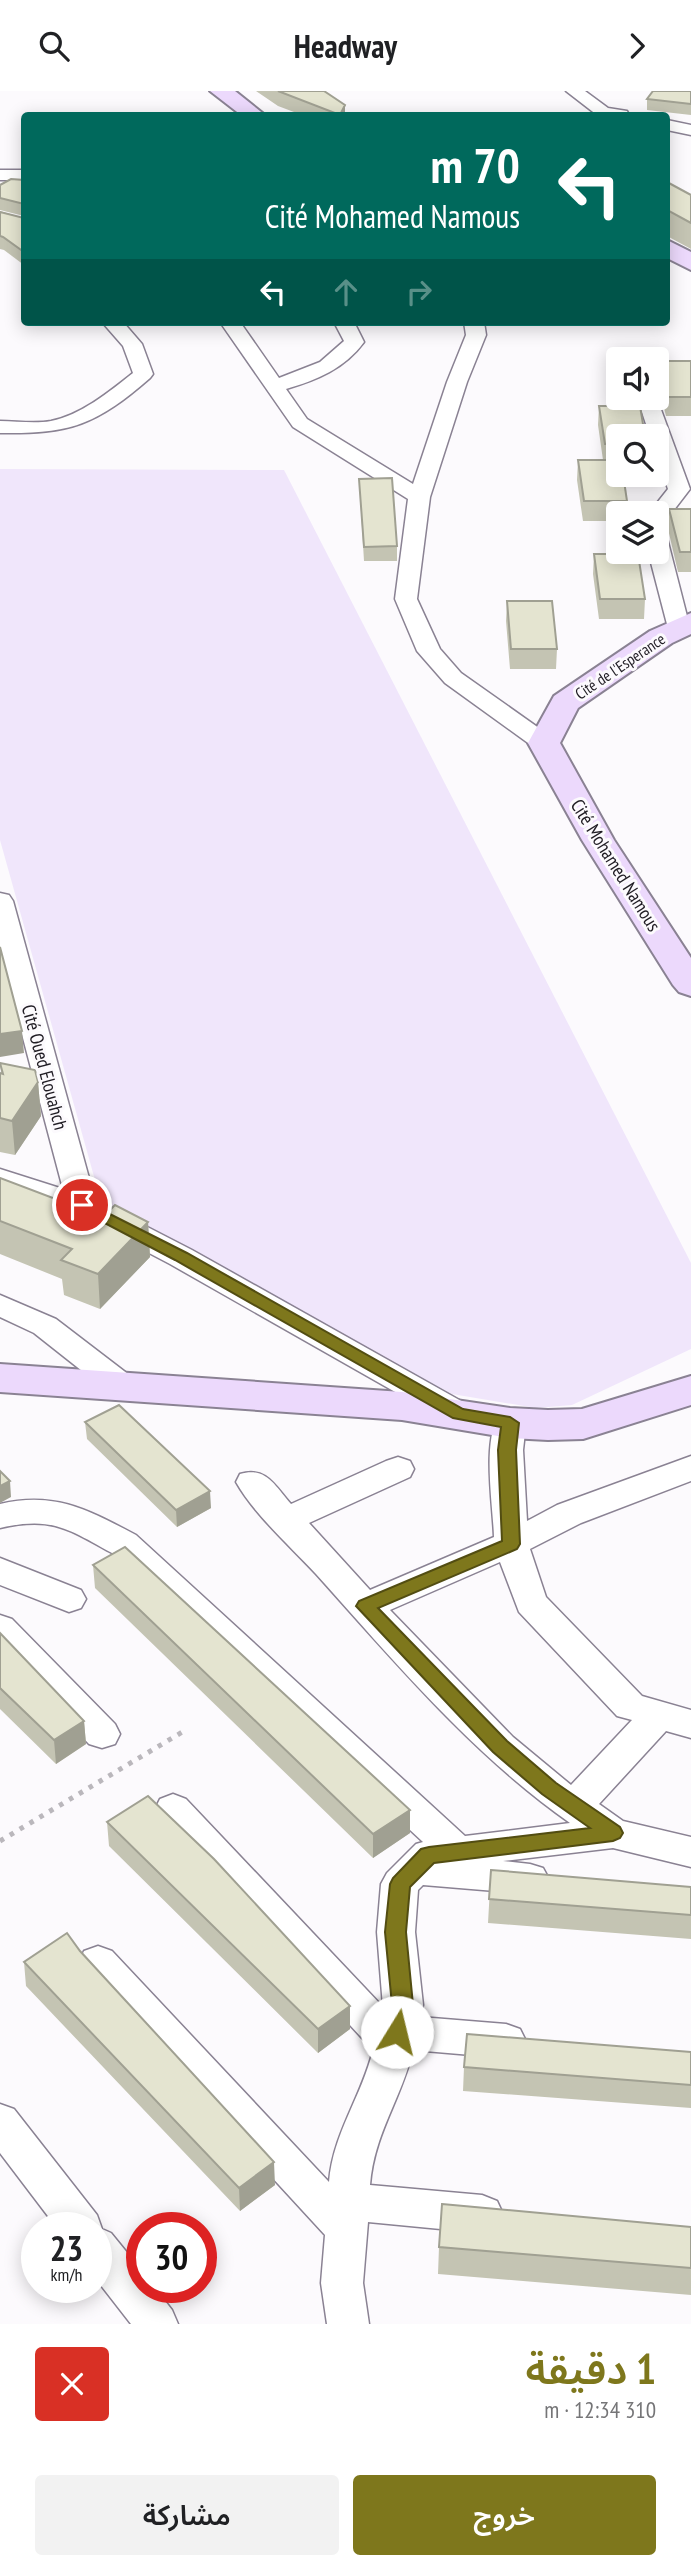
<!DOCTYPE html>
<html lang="ar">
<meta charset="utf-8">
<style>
:root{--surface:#fff;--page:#f2f2f2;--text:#202124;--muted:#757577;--accent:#7e771c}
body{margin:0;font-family:"PT Sans Narrow","Noto Sans Arabic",sans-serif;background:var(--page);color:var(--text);direction:rtl;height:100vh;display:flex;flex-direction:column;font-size:26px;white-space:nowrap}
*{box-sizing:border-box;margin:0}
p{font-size:23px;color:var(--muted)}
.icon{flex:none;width:38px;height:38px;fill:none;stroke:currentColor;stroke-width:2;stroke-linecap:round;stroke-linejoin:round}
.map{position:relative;height:2233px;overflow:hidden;direction:ltr}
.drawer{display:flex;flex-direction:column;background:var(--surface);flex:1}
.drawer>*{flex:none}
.top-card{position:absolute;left:21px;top:21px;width:649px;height:214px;border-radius:7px;box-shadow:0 4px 18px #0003;direction:rtl;background:#00695c;color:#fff;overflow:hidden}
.tools{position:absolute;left:606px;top:256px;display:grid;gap:14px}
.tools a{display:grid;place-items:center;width:63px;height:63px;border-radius:7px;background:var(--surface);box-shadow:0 4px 18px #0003;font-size:35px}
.speed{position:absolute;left:21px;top:2121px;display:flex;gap:14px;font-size:35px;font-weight:700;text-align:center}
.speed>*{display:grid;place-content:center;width:91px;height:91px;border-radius:50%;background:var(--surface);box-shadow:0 4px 18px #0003;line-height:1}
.speed small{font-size:18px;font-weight:400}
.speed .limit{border:10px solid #d22;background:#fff;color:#111}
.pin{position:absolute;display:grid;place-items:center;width:60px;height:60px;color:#fff;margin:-30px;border:4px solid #fff;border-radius:50%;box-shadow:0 2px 7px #0007}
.me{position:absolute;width:77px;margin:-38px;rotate:9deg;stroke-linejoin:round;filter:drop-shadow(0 0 5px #0008)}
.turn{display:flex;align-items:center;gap:24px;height:147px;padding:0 35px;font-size:32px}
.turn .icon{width:91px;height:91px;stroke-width:2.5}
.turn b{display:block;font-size:49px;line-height:60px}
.lanes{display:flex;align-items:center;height:66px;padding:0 35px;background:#0003;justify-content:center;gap:35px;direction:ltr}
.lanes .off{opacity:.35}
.round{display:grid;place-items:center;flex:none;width:74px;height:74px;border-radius:7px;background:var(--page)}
.overview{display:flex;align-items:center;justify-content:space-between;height:119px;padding:0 35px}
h1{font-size:42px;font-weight:600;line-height:52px;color:var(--accent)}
.action{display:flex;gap:14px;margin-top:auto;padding:14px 35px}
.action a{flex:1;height:80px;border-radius:7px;background:var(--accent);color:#fff;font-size:28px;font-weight:600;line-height:80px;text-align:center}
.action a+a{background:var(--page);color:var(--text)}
header{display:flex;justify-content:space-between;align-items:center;height:91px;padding:0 35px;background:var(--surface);font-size:32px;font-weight:600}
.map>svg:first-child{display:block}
.green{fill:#f0e6fb}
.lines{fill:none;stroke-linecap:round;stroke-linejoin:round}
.street-casing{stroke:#8a8293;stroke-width:3}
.secondary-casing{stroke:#8a8293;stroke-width:4}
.path{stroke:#bab7bc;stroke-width:5;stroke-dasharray:4.5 7;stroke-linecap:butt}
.street{fill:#fff;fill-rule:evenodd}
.secondary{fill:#ecd9fc;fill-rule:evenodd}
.wall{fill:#c4c4b3}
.shaded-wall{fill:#a0a092}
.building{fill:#e4e4d0;stroke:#a0a092;stroke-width:2}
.route{fill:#7e771c;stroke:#524d12;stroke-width:2}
.labels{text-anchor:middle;stroke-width:6;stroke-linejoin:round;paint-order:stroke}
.far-street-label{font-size:16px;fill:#201d24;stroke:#fcfafd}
.street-label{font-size:19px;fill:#201d24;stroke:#fcfafd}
</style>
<header><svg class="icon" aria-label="forward" viewBox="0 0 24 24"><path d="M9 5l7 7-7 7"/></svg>Headway<svg class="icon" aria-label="search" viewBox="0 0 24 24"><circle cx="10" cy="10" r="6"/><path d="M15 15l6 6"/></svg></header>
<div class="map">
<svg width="691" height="2233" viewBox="0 0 691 2233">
<rect width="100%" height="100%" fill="#fcfafd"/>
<path class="green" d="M0 378 284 379 691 1172V1258L572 1314 536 1317 452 1303 102 1114 0 749Z"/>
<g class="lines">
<g class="street-casing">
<path id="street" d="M566 0H585L608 17 627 20 629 24H597Z
M667 29 691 34V44L667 39Z
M0 79H24V89H0Z
M102 231H123L142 253 153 283 150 287C96 334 71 343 0 342V330C17 330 34 333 51 330 81 324 109 301 133 282L123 255Z
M220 231H240L279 287 320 271 344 250 334 231H354L364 251C344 278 317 289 286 298L307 328 413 393 447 291 466 244 464 231H484L486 244 467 291 430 406 417 508 440 558 461 582 553 647 556 652 553 657 544 659 535 657 445 592 417 560 395 508 408 408 293 336Z
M656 305 690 398 664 432 656 433V422H649L668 398 656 363V345H650L637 306Z
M656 441 664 442 667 447 690 537 687 542H671L668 537 648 460H656Z
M0 802 9 804 13 810 95 1109 192 1159 470 1315 475 1323 470 1331 459 1334 448 1331 170 1173 71 1121 0 1097V1078L63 1098 0 860Z
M0 1204 56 1228 137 1290 142 1298 137 1306 126 1309 115 1306 34 1242 0 1226Z
M510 1321 521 1324 526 1332 523 1359 527 1430 557 1414 691 1365V1390L581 1432 530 1458 546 1506 642 1605 691 1619V1647L666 1640 599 1713 623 1730 691 1746V1776L613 1757 503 1770 530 1773 543 1777 549 1788 543 1799 530 1803 423 1794 418 1799 415 1841 423 1914 420 1926 506 1933 520 1938 526 1950 520 1962 506 1967 413 1959C402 2007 374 2042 370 2094L482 2104 497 2110 503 2123 497 2136 482 2142 368 2131 363 2192 369 2233H327L321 2192 325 2144 84 1882 79 1871 84 1860 98 1855 112 1860 329 2091C333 2042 362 2005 373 1959L160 1728 155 1718 160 1708 173 1703 186 1708 383 1916 377 1841 381 1793 387 1782 416 1753 423 1751 112 1462C68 1438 52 1425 0 1437V1413C55 1400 88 1419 136 1444L465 1745 570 1732C474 1665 394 1570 316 1483 290 1455 254 1423 236 1391L240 1383C266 1375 275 1395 291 1413L386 1370 398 1366 410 1370 414 1378 410 1386 309 1432 370 1499 494 1446C493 1414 482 1351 499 1324ZM500 1471 519 1521 617 1625 632 1629 571 1694 513 1646 390 1519Z
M0 1467 81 1499 86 1508 81 1517 69 1521 0 1494Z
M0 1524 12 1528 115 1633 120 1643 115 1653 102 1657 89 1653 0 1559Z
M0 2013 14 2018 97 2124 102 2138 111 2142 142 2180V2196H154L172 2219 178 2233H131L96 2188V2137H57L0 2062Z"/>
</g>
<g class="secondary-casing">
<path id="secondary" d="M210 0H235L265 24H241Z
M667 149 691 161V179L667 167Z
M691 522V543L672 552 578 617 560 652 614 749 691 867V905L679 901 673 894 582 749 528 652 554 605 650 540Z
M0 1273 402 1301 510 1317 548 1319 582 1318 691 1285V1314L583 1348 548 1349 510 1347 402 1329 0 1301Z"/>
</g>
<path class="path" d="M0 1750 184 1640"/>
<use href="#street" class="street"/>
<use href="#secondary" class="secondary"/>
</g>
<path class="wall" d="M256 0H324L345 24H302L278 15Z
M691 0V24L647 19V8Z
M24 89V125L0 119V94Z
M667 91 691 104V158L667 145Z
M0 120 24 127V174L4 159 0 158Z
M658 270H691V325H666L657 289Z
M599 315 618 345V383L627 410 626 422H618V430H583L577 389 578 369H603L598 334Z
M359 388 397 455V470H364Z
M669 418H691V481H678L668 438Z
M594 463 645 508 644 528H599L593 483Z
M507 510 557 558 556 578H510L506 530Z
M0 972 38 991 41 1025 15 1064 0 1061V982H1Z
M0 1087 103 1126 148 1131 150 1166 100 1218 64 1204 62 1188 0 1163Z
M85 1331 211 1417 177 1436 87 1348Z
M93 1474 410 1742 373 1767 95 1497Z
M0 1542 84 1630 86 1653 56 1673 0 1618Z
M107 1731 350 1915V1938L318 1962 109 1755Z
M491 1779 691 1796V1848L488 1832Z
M80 1860 275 2094 240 2120 26 1895 24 1871Z
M691 1961V2017L463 2000 464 1976Z
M691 2136V2204L438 2183 439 2156Z"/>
<path class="shaded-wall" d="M345 14V24H340Z
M22 940 24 962 0 966V943Z
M38 991 41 1025 15 1064 12 1030Z
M148 1131 150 1166 100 1218 98 1183Z
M10 1390 11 1406 0 1412V1395Z
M210 1400 211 1417 177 1436 176 1419Z
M84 1630 86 1653 56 1673 54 1649Z
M410 1719V1742L373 1767V1743Z
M350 1915V1938L318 1962V1938Z
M274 2071 275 2094 240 2120 239 2097Z"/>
<path class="building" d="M278 0H324L345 14 340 24Z
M653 0H691V13L647 8Z
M11 88 24 89V113L0 107V94Z
M667 91 691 104V132L667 119Z
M0 121 24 127V161L3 146 0 145Z
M658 270H691V306H668Z
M599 315H640L645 345H618V353H605Z
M578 369H618V383H623L627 410H584Z
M392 387 397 455 364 456 359 388Z
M669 418H691V461H680Z
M594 463H638L645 508H600Z
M507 510H552L557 558H511Z
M0 856 22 940 0 943Z
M0 972 35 979 38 991 12 1030 0 1027V982L3 983Z
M0 1087 103 1126 115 1114 148 1131 98 1183 61 1169 72 1158 0 1130Z
M119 1314 210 1400 176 1419 85 1331Z
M0 1380 10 1390 0 1395Z
M125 1456 410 1719 373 1743 93 1474Z
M0 1542 84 1630 54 1649 0 1597Z
M148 1705 214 1768 350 1915 318 1938 107 1731Z
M491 1779 691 1796V1824L489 1808Z
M67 1842 80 1860 274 2071 239 2097 24 1871Z
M467 1943 691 1961V1994L464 1976Z
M442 2113 691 2136V2177L439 2156Z"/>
<path class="route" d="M82 1109 187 1162 463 1318 510 1326 519 1332 516 1359 520 1453 517 1458 378 1517 507 1650 556 1692 620 1736 623 1742 620 1747 613 1750 434 1772 410 1796 406 1841 413 1914 404 1947 397 1950 389 1947 386 1941 392 1914 385 1841 390 1793 393 1787 421 1758 429 1756 590 1737 542 1703 493 1661 356 1515 359 1510 502 1450 498 1359 501 1336 453 1327 175 1169 76 1117 74 1114 76 1110Z"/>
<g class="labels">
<g class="far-street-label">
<text transform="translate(620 575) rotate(-34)" y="6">Cité de l'Esperance</text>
</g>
<g class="street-label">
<text transform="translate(616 774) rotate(58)" y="7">Cité Mohamed Namous</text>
<text transform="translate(45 976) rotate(75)" y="7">Cité Oued Elouahch</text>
</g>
</g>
</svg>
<div class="tools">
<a><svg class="icon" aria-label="sound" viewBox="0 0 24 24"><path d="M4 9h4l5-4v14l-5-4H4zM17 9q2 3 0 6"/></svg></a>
<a><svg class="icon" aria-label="search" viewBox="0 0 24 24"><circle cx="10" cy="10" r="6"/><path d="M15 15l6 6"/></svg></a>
<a><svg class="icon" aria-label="layers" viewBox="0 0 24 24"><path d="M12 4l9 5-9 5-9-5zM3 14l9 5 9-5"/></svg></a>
</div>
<div class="speed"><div>23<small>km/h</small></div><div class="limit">30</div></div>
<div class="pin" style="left:82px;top:1114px;background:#d93025"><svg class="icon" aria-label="arrive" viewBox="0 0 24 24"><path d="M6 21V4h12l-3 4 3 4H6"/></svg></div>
<svg class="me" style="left:397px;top:1941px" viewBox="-20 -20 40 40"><circle r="19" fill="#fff"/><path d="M0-13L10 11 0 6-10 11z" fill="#7e771c"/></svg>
<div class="top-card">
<div class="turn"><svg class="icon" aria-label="left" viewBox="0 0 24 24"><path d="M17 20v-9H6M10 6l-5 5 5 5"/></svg><div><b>70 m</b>Cité Mohamed Namous</div></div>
<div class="lanes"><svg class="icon" aria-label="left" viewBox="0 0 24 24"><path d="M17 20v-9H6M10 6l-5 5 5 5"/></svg><svg class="icon off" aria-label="ahead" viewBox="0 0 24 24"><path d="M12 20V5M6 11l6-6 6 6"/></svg><svg class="icon off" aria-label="right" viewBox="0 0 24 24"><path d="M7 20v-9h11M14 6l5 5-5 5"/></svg></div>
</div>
</div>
<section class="drawer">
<div class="overview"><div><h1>1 دقيقة</h1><p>310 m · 12:34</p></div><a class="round" style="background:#d93025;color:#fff"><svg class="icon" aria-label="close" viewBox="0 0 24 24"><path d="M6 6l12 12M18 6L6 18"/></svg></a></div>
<div class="action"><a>خروج</a><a>مشاركة</a></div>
</section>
